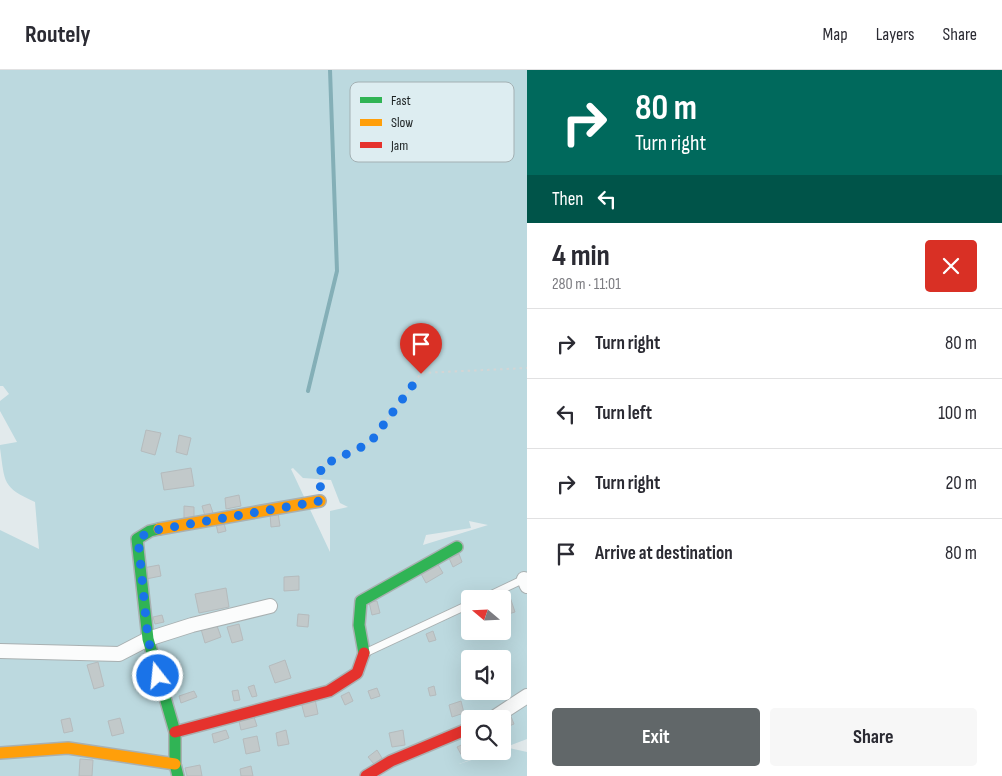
<!DOCTYPE html>
<meta charset="utf-8">
<style>
:root{--surface:#fff;--page:#f7f7f7;--text:#2b2b33;--muted:#7c7c81;--line:#e1e1e2;--accent:#616769}
body{margin:0;font-family:"Sofia Sans Condensed",sans-serif;background:var(--page);color:var(--text);height:100vh;display:flex;flex-direction:column;font-size:19px;white-space:nowrap}
*{box-sizing:border-box;margin:0}
p{font-size:16px;color:var(--muted)}
.icon{flex:none;width:28px;height:28px;fill:none;stroke:currentColor;stroke-width:2;stroke-linecap:round;stroke-linejoin:round}
.map{position:relative;flex:1;overflow:hidden}
.details{display:flex;flex-direction:column;background:var(--surface);width:475px}
.details>*{flex:none}
.hud{background:#00695c;color:#fff;overflow:hidden}
.needle{width:32px;rotate:289deg}
.tools{position:absolute;left:461px;top:520px;display:grid;gap:10px}
.tools a{display:grid;place-items:center;width:50px;height:50px;border-radius:5px;background:var(--surface);box-shadow:0 5px 20px #0002;font-size:25px}
.pin{position:absolute;display:grid;place-items:center;width:42px;height:42px;color:#fff;margin:-51px -21px;border-radius:50% 50% 50% 0;rotate:-45deg;box-shadow:0 0 5px #0007}
.pin .icon{rotate:45deg}
.me{position:absolute;width:55px;margin:-28px;rotate:344deg;stroke-linejoin:round;filter:drop-shadow(0 0 4px #0008)}
.turn{display:flex;align-items:center;gap:18px;height:105px;padding:0 25px;font-size:22px}
.turn .icon{width:65px;height:65px;stroke-width:2.5}
.turn b{display:block;font-size:35px;line-height:42px}
.then{display:flex;align-items:center;height:48px;padding:0 25px;background:#0003;gap:10px;font-size:19px}
.round{display:grid;place-items:center;flex:none;width:52px;height:52px;border-radius:5px;background:var(--page)}
.summary{display:flex;align-items:center;justify-content:space-between;height:85px;padding:0 25px}
h1{font-size:30px;font-weight:700;line-height:38px}
.button{display:flex;gap:10px;margin-top:auto;padding:10px 25px}
.button a{flex:1;height:58px;border-radius:5px;background:var(--accent);color:#fff;font-size:20px;font-weight:700;line-height:58px;text-align:center}
.button a+a{background:var(--page);color:var(--text)}
ul{padding:0;list-style:none}
li{display:flex;align-items:center;gap:15px;height:70px;padding:0 25px;border-top:1px solid var(--line)}
li div{flex:1}
li b{display:block;font-size:19px}
li em{font-style:normal}
header{display:flex;align-items:center;gap:30px;box-sizing:border-box;height:70px;padding:0 25px;background:var(--surface);border-bottom:1px solid var(--line)}
header strong{font-size:24px}
nav{display:flex;gap:28px;margin-inline-start:auto;font-size:18px}
main{display:flex;flex:1;min-height:0}
.map>svg:first-child{display:block}
.green{fill:#bcd9df;fill-rule:evenodd}
.lines{fill:none;stroke-linecap:round;stroke-linejoin:round}
.stream{stroke:#84afb7;stroke-width:4}
.building{fill:#c2c9ca;stroke:#b5bbbd}
.lane-casing{stroke:#a9b0b1;stroke-width:9}
.street-casing{stroke:#a9b0b1;stroke-width:16}
.fast-casing{stroke:#a9b0b1;stroke-width:14}
.slow-casing{stroke:#a9b0b1;stroke-width:14}
.jam-casing{stroke:#a9b0b1;stroke-width:14}
.path{stroke:#d3d5d5;stroke-width:2;stroke-dasharray:2.5 4;stroke-linecap:butt}
.lane{stroke:#fbfcfc;stroke-width:7}
.street{stroke:#fbfcfc;stroke-width:14}
.fast{stroke:#30b455;stroke-width:11}
.slow{stroke:#ff9f0a;stroke-width:11}
.jam{stroke:#e5322d;stroke-width:11}
.route{stroke:#1a73e8;stroke-width:9;stroke-dasharray:0 16.2}
.key{fill:#ddedf1;stroke:#a3b0b3;stroke-width:1}
.key-label{font-size:14px;fill:#1b2122}
</style>
<header>
<strong>Routely</strong>
<nav><a>Map</a><a>Layers</a><a>Share</a></nav>
</header>
<main>
<div class="map">
<svg width="527" height="706" viewBox="0 0 527 706">
<rect width="100%" height="100%" fill="#e2eaec"/>
<path class="green" d="M0 0H527V669L503 678 502 649H470V681H493L459 694 509 678 527 682V706H0V460L39 479 35 432C2 417 5 413 0 378V375L17 372 0 341V331L9 324 3 316H0ZM293 398 303 408 331 410 340 433 348 437 330 441V482L291 399ZM469 451 488 455 423 475 426 465 471 458ZM470 529H502V561H470ZM470 589H502V621H470Z"/>
<g class="lines">
<path class="stream" d="M308 321 337 201 330 0"/>
</g>
<path class="building" d="M146 360 161 363 155 385 141 381Z
M179 365 191 368 187 385 176 382Z
M191 398 194 416 164 420 161 403Z
M239 425 241 436 226 439 225 428Z
M210 434 213 443 205 446 202 436Z
M184 436 194 437V448H184Z
M278 443 280 456 271 457 270 444Z
M224 453 226 461 218 463 216 454Z
M459 484 462 492 453 497 449 488Z
M437 493 443 503 426 513 420 502Z
M159 495 161 506 146 509 143 498Z
M299 506V520L284 521V507Z
M226 518 229 537 199 543 195 524Z
M510 527 515 542 502 546V529Z
M377 531 380 543 372 545 369 532Z
M298 544 309 545 308 557 297 556Z
M162 545 164 552 155 554 153 547Z
M216 553 221 567 205 573 201 559Z
M239 554 243 570 232 573 227 557Z
M433 561 436 570 429 572 426 564Z
M285 590 291 608 275 613 269 596Z
M98 592 104 616 94 619 87 595Z
M180 594 182 601 171 604 169 597Z
M254 615 257 626 252 627 248 617Z
M434 616 436 625 430 626 428 618Z
M377 618 380 626 371 629 368 621Z
M238 620 240 630 234 631 232 621Z
M194 621 197 627 181 633 179 626Z
M473 621H485L486 624 476 628Z
M349 622 353 631 345 635 341 626Z
M315 629 318 644 305 647 301 632Z
M461 631 464 643 452 647 449 635Z
M510 644 514 654 502 659V649Z
M254 647 257 656 241 660 239 651Z
M70 648 73 661 64 663 61 650Z
M120 648 124 663 112 666 108 651Z
M226 660 229 668 214 673 212 664Z
M286 660 289 674 278 676 276 663Z
M403 660 405 675 392 677 389 663Z
M257 666 260 681 246 684 243 669Z
M470 671V681H476L463 688 457 677Z
M377 680 382 688 374 694 368 687Z
M80 689 93 690 92 706H79Z
M200 695 202 706H187L185 698Z
M251 696 253 706H241L240 699Z"/>
<g class="lines">
<g class="lane-casing">
<path id="lane" d="M482 529 524 509
M365 583 470 534"/>
</g>
<g class="street-casing">
<path id="street" d="M524 509 527 516
M0 581 119 584 148 569 192 555 270 536
M492 649 527 626"/>
</g>
<g class="fast-casing">
<path id="fast" d="M159 459 150 461 137 469 148 569 175 662V694L178 706
M364 583 359 555 361 531 457 477"/>
</g>
<g class="slow-casing">
<path id="slow" d="M159 459 320 431
M0 683 68 678 175 694"/>
</g>
<g class="jam-casing">
<path id="jam" d="M175 662 329 621 357 603 364 583
M366 706 391 691 470 658"/>
</g>
<path class="path" d="M320 416 321 395 370 373 421 303 527 298"/>
<use href="#lane" class="lane"/>
<use href="#street" class="street"/>
<use href="#fast" class="fast"/>
<use href="#slow" class="slow"/>
<use href="#jam" class="jam"/>
</g>
<g class="lines">
<path class="route" d="M158 606 148 569 138 469 150 461 320 431 321 396 370 373 421 304"/>
</g>
<rect x="350" y="12" width="164" height="80" rx="8" class="key"/>
<rect x="360" y="27" width="22" height="6" fill="#30b455"/>
<rect x="360" y="49" width="22" height="7" fill="#ff9f0a"/>
<rect x="360" y="72" width="22" height="6" fill="#e5322d"/>
<g class="key-label">
<text x="391" y="35">Fast</text>
<text x="391" y="57">Slow</text>
<text x="391" y="80">Jam</text>
</g>
</svg>
<div class="tools">
<a><svg class="needle" viewBox="-14 -14 28 28"><path d="M0-13l5 13h-10z" fill="#e53935"/><path d="M0 13l5-13h-10z" fill="#7c7c81"/></svg></a>
<a><svg class="icon" aria-label="sound" viewBox="0 0 24 24"><path d="M4 9h4l5-4v14l-5-4H4zM17 9q2 3 0 6"/></svg></a>
<a><svg class="icon" aria-label="search" viewBox="0 0 24 24"><circle cx="10" cy="10" r="6"/><path d="M15 15l6 6"/></svg></a>
</div>
<div class="pin" style="left:421px;top:304px;background:#d93025"><svg class="icon" aria-label="arrive" viewBox="0 0 24 24"><path d="M6 21V4h12l-3 4 3 4H6"/></svg></div>
<svg class="me" style="left:158px;top:606px" viewBox="-20 -20 40 40"><circle r="17" fill="#1a73e8" stroke="#fff" stroke-width="3"/><path d="M0-11L8 9 0 5-8 9z" fill="#fff"/></svg>
</div>
<section class="details">
<div class="hud">
<div class="turn"><svg class="icon" aria-label="right" viewBox="0 0 24 24"><path d="M7 20v-9h11M14 6l5 5-5 5"/></svg><div><b>80 m</b>Turn right</div></div>
<div class="then">Then<svg class="icon" aria-label="left" viewBox="0 0 24 24"><path d="M17 20v-9H6M10 6l-5 5 5 5"/></svg></div>
</div>
<div class="summary"><div><h1>4 min</h1><p>280 m · 11:01</p></div><a class="round" style="background:#d93025;color:#fff"><svg class="icon" aria-label="close" viewBox="0 0 24 24"><path d="M6 6l12 12M18 6L6 18"/></svg></a></div>
<ul>
<li><svg class="icon" aria-label="right" viewBox="0 0 24 24"><path d="M7 20v-9h11M14 6l5 5-5 5"/></svg><div><b>Turn right</b></div><em>80 m</em></li>
<li><svg class="icon" aria-label="left" viewBox="0 0 24 24"><path d="M17 20v-9H6M10 6l-5 5 5 5"/></svg><div><b>Turn left</b></div><em>100 m</em></li>
<li><svg class="icon" aria-label="right" viewBox="0 0 24 24"><path d="M7 20v-9h11M14 6l5 5-5 5"/></svg><div><b>Turn right</b></div><em>20 m</em></li>
<li><svg class="icon" aria-label="arrive" viewBox="0 0 24 24"><path d="M6 21V4h12l-3 4 3 4H6"/></svg><div><b>Arrive at destination</b></div><em>80 m</em></li>
</ul>
<div class="button"><a>Exit</a><a>Share</a></div>
</section>
</main>
